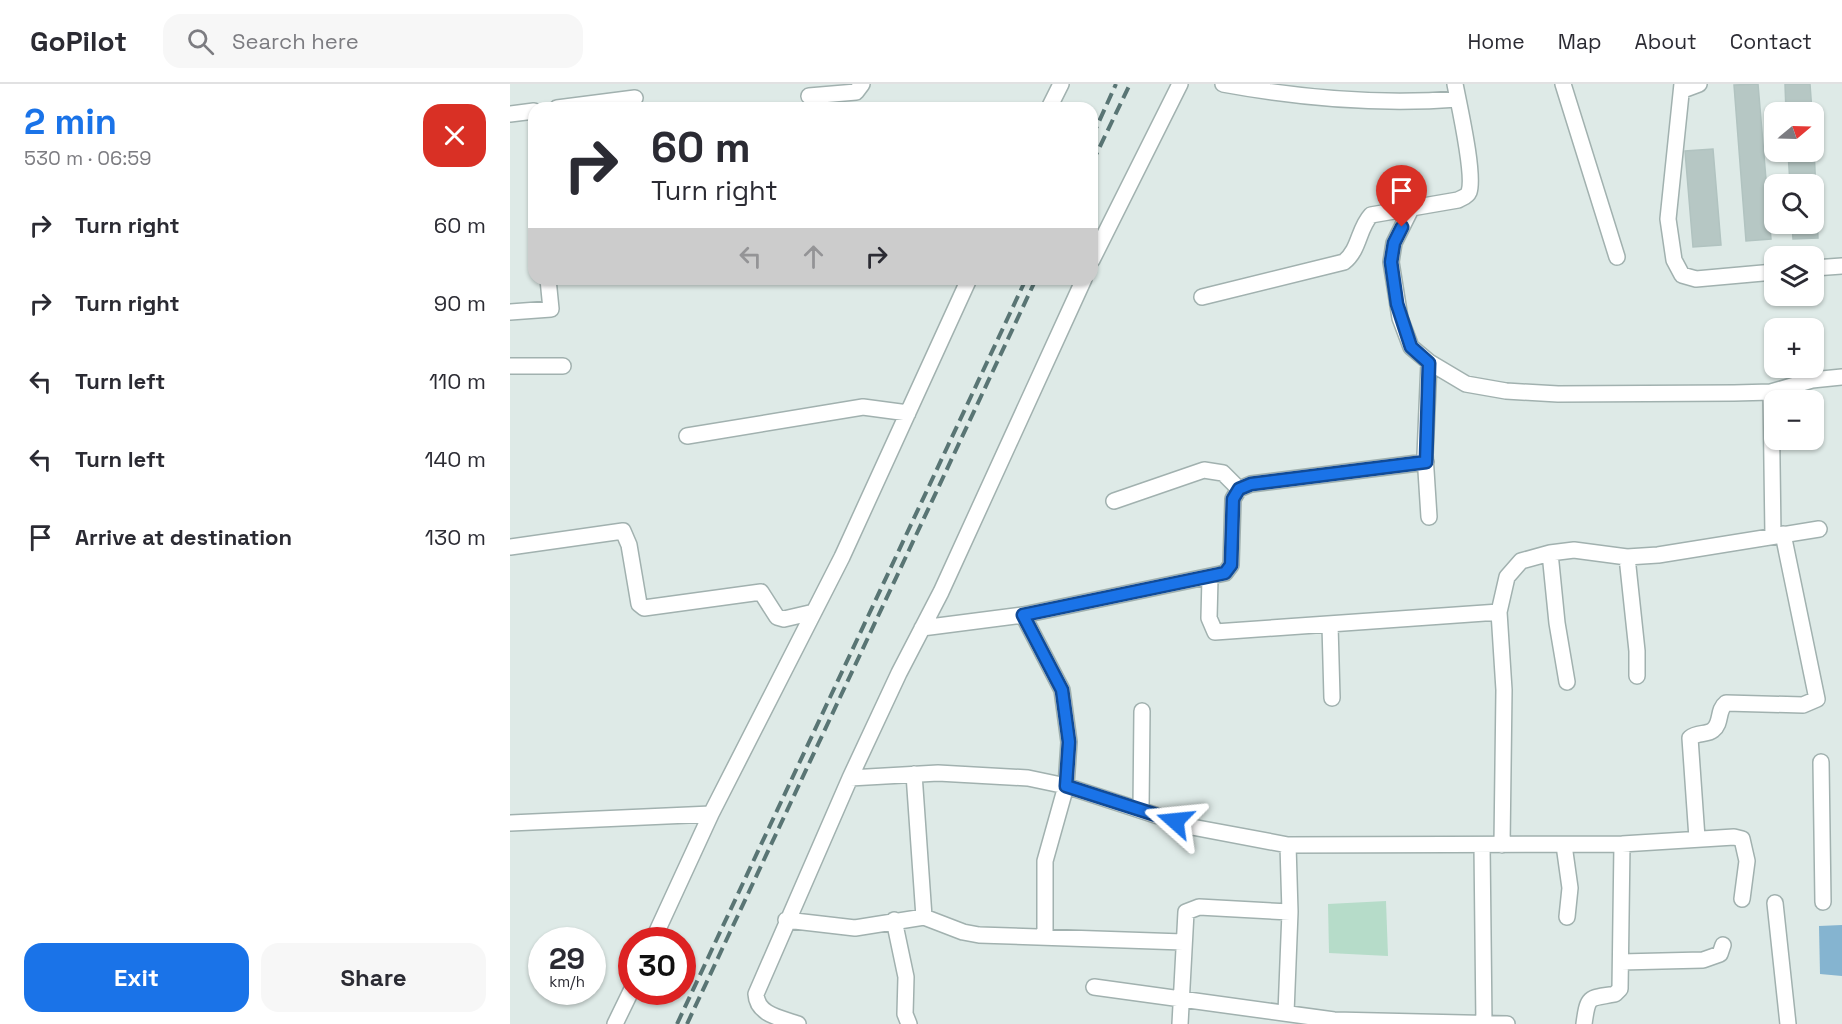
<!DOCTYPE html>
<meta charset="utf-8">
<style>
:root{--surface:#fff;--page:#f7f7f7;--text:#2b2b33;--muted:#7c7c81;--line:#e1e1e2;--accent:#1a73e8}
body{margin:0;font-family:"Space Grotesk",sans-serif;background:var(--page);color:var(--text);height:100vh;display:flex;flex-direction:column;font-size:22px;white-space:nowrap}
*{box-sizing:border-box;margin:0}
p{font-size:20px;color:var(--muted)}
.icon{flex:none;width:33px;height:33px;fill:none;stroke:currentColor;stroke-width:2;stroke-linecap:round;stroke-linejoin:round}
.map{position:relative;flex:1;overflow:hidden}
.panel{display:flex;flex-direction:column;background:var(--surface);width:510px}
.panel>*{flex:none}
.hud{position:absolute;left:18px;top:18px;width:570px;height:183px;border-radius:18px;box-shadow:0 2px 4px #0004;background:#fff;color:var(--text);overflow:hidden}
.needle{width:39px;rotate:71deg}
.fabs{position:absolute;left:1254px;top:18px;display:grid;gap:12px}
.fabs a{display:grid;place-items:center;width:60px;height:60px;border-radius:12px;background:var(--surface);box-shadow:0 2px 4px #0004;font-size:30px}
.speed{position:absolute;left:18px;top:843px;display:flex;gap:12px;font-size:30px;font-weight:700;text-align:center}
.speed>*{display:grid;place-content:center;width:78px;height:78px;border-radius:50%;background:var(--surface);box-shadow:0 2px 4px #0004;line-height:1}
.speed small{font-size:15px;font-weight:400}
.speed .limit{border:9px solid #d22;background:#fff;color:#111}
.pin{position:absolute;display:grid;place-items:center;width:51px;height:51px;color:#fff;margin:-62px -26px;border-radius:50% 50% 50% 0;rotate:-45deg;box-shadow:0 0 6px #0007}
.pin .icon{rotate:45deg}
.me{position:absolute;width:66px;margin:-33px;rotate:288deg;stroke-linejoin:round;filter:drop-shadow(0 0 4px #0008)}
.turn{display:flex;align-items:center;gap:21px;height:126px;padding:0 24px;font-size:27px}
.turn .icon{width:78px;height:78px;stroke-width:2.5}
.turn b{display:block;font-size:42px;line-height:51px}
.lanes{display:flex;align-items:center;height:57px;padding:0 24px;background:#0003;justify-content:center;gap:30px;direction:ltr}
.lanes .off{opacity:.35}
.round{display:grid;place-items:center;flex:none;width:63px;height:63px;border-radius:18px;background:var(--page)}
.headline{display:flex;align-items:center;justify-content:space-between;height:102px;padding:0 24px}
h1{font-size:36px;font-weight:600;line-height:45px;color:var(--accent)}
.action{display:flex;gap:12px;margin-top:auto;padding:12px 24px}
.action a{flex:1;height:69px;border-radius:18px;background:var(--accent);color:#fff;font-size:24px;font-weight:600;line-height:69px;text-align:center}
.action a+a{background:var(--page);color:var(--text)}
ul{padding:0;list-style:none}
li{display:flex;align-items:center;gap:18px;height:78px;padding:0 24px}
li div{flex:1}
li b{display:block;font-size:22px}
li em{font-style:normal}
header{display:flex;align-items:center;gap:36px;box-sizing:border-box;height:84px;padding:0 30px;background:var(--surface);border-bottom:2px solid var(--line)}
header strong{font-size:28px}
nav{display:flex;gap:33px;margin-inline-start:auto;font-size:21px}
.search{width:420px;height:54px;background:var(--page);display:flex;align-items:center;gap:15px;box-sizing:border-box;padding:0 21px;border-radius:18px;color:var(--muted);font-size:22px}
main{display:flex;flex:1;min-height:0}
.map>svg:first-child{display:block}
.green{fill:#b6dcc9}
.water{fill:#85b4d0}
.building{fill:#b6c7c4;stroke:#b1c3c0;stroke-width:1.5}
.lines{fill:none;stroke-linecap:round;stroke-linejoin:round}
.minor-casing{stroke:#a1b1af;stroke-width:18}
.minor{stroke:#fff;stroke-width:15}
.rail{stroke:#597574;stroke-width:4;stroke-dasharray:12 6;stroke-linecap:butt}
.route-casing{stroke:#114b97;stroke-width:15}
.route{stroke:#1a73e8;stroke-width:10}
</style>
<header>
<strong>GoPilot</strong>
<div class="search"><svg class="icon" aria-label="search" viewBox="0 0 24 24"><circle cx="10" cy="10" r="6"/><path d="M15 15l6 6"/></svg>Search here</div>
<nav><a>Home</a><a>Map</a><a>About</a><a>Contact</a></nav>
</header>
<main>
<section class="panel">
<div class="headline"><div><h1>2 min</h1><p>530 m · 06:59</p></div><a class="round" style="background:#d93025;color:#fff"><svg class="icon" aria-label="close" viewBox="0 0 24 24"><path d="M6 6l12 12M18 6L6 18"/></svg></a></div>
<ul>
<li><svg class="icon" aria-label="right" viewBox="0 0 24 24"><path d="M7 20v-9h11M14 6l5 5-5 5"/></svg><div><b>Turn right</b></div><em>60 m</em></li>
<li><svg class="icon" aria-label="right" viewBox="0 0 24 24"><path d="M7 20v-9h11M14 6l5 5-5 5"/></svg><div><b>Turn right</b></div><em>90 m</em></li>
<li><svg class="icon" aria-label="left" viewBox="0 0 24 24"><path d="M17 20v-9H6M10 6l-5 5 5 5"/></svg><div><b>Turn left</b></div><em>110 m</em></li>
<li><svg class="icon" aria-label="left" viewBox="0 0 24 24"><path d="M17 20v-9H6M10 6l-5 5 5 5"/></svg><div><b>Turn left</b></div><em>140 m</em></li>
<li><svg class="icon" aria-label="arrive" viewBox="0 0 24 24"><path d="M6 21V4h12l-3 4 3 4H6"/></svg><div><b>Arrive at destination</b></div><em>130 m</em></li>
</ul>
<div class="action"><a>Exit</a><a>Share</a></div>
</section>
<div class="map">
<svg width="1332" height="940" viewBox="0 0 1332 940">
<rect width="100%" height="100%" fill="#deeae7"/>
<path class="green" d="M876 817 878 872 819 869 818 820Z"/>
<path class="water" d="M1332 841V892L1310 890 1309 842Z"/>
<path class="building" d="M1248 0 1261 155 1236 157 1224 1Z
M1275 0H1300L1302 28H1276Z
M1304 64 1308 154 1283 155 1282 140H1304V100H1280L1278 68H1304Z
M1203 65 1211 161 1183 163 1175 67Z"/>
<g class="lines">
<g class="minor-casing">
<path id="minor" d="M713 0C789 14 870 21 948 15
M1053 0 1107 173
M1172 0 1158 135 1164 176 1172 191 1186 195 1264 188
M1173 6 1189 0
M299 12 346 8 352 0
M47 24 125 14
M539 24 551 0
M0 30 24 27
M902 123 884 159 881 178 890 234 901 263 919 278 956 300 996 307 1048 310 1224 309 1261 308 1302 296 1332 293
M582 176 670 0
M1304 184 1332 182
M692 213 834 178C850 165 848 145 861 131L948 116C953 113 957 113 959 108 965 91 949 21 945 0
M0 228 41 225 38 195
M0 282H53
M1261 308 1263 452
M177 352 353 323 398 329
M604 417 694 386 713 389 729 405
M919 433 915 371 919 278
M0 463 113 447 119 461 129 520 134 524 251 508 267 533 274 535 304 528
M1040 469 1047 539 1057 598
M1117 473 1127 567V592
M700 494 699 534 705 548 989 528
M513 531 552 606 559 658 556 702 535 777V853
M820 541 822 614
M412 544 513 531 715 489 721 481 723 415 729 405 741 400 916 378
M1311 678 1313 818
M404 690 414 833
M340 694 428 689 518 694 556 702 682 743 778 761 1112 760 1224 753 1232 755 1237 777 1232 815
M631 726 632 627
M0 739 201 730
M1187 754 1180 654C1187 648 1197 651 1203 646 1212 639 1207 626 1216 619L1293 621 1307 615 1273 450
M972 761 974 940
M992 761 994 606 989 528 997 493 1011 477 1040 469 1064 466 1117 473 1148 471 1309 445
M1054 761 1060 804 1057 833
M1265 819 1278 940
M276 836 345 844 414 833 453 848 469 851 673 858
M384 836 396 893 395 930 399 940
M143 856 201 730 332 473 459 195
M1111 878 1193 876 1210 870 1213 861
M584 903 824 936 997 940
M776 929 780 828 778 761
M105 940 122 905
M288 940C271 934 247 931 246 910L340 694 389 589 431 508 574 195
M670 940 676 828 689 823 780 828
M1074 940C1078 910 1079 915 1105 910L1110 905 1112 760"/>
</g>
<use href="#minor" class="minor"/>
<path class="rail" d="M582 53 606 0
M582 79 620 0
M167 940 516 195
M177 940 526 195"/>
</g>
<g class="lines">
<g class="route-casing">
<path id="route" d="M665 737 556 702 559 658 552 606 513 531 715 489 721 481 723 415 729 405 741 400 916 378 919 279 901 263 887 220 881 178 884 159 892 143"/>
</g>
<use href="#route" class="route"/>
</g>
</svg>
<div class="fabs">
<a><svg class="needle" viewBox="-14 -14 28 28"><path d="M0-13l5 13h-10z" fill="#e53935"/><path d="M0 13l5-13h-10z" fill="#7c7c81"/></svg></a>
<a><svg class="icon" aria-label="search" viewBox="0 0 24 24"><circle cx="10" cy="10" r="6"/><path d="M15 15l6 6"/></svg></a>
<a><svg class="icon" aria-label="layers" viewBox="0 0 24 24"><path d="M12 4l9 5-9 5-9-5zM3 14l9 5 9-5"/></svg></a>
<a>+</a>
<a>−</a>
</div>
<div class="speed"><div>29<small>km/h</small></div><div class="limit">30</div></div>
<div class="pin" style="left:892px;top:143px;background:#d93025"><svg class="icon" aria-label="arrive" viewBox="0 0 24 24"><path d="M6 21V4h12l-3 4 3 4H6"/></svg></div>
<svg class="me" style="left:665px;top:737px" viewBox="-20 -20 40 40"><path d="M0-17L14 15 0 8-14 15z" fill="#1a73e8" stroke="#fff" stroke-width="4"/></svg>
<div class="hud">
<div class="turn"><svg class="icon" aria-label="right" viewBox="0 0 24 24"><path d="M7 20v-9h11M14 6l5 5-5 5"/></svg><div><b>60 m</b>Turn right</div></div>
<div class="lanes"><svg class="icon off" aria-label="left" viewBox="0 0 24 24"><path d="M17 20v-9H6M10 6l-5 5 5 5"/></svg><svg class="icon off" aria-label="ahead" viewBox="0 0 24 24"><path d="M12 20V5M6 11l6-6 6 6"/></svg><svg class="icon" aria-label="right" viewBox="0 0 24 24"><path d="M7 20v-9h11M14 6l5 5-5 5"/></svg></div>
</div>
</div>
</main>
